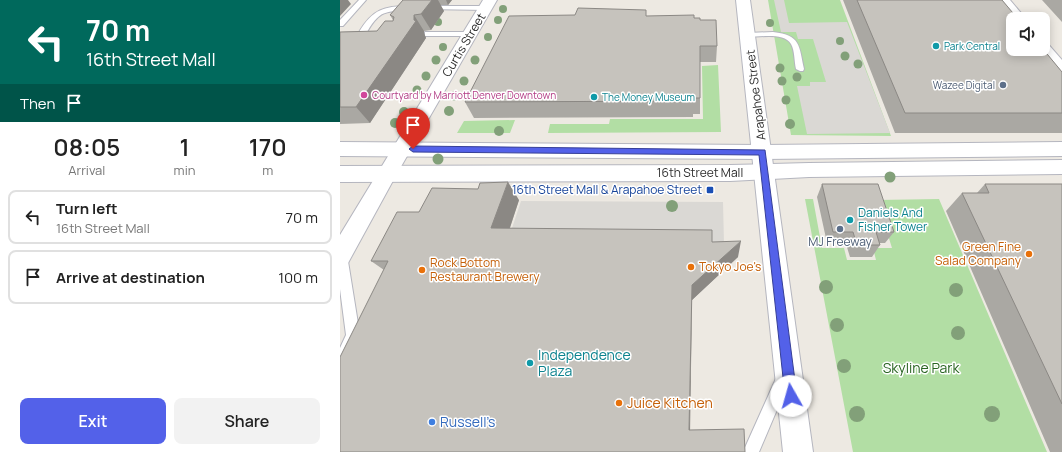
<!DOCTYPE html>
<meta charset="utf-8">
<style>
:root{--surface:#fff;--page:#f2f2f2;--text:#222;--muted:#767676;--line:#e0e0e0;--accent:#5361e9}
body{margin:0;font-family:Manrope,sans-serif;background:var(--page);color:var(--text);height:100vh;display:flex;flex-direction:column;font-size:15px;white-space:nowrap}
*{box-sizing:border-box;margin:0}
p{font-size:13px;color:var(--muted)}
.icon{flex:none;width:22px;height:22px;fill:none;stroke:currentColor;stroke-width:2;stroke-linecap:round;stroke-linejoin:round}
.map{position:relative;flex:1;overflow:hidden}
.panel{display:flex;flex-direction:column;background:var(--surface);width:340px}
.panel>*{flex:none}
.banner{background:#00695c;color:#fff;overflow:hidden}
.tools{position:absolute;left:666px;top:12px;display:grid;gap:8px}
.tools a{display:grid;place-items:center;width:44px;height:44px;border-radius:8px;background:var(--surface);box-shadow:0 2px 10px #0003;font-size:20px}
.pin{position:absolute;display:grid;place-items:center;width:34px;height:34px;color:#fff;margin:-41px -17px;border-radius:50% 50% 50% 0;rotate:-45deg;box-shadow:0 0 4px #0007}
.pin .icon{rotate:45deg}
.me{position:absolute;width:44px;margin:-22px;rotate:353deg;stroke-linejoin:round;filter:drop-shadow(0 0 3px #0008)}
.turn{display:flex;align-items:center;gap:14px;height:84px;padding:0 20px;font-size:18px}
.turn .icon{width:52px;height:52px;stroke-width:2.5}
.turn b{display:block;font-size:28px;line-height:34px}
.then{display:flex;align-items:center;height:38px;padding:0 20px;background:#0003;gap:8px;font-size:15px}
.eta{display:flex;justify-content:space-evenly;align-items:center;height:68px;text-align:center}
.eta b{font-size:24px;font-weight:600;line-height:28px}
.button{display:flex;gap:8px;margin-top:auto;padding:8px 20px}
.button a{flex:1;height:46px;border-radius:8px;background:var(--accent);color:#fff;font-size:16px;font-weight:600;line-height:46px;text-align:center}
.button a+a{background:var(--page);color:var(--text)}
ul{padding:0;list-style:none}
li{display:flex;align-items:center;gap:12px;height:54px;margin:0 8px 6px;padding:0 12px;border:2px solid var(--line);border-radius:8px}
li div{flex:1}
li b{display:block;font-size:15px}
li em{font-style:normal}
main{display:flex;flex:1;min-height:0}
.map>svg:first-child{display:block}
.green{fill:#b2dea4}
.plaza{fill:#dad8d4}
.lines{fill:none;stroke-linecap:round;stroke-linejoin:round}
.service-casing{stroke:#b5b6bf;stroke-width:2}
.minor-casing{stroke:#b5b6bf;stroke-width:2}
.tertiary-casing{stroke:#b5b6bf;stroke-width:2}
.service{fill:#fff;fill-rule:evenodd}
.minor{fill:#fff;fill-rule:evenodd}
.tertiary{fill:#fff;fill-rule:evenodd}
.tree{fill:#82a079}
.wall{fill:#aaa8a3}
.shaded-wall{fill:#8b8884}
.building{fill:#c6c3bd;stroke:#8b8884}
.route{fill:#5361e9;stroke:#363f97}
.culture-dot{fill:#0f9aa8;stroke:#fff;stroke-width:1.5}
.service-dot{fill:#5c6f8a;stroke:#fff;stroke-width:1.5}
.hotel-dot{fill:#d1479c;stroke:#fff;stroke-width:1.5}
.transit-dot{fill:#1a4fb4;stroke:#fff;stroke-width:1.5}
.food-dot{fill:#e8710a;stroke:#fff;stroke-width:1.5}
.shop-dot{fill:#3f7fe0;stroke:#fff;stroke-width:1.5}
.labels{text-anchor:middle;stroke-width:3;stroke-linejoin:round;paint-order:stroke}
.far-culture-label{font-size:10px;fill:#0d838f;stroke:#fff;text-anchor:start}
.far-service-label{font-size:10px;fill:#4e5e75;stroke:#fff;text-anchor:end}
.far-hotel-label{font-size:10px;fill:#b23c85;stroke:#fff;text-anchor:start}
.street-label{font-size:12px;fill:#2d2d2d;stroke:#fff}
.transit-label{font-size:12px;fill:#164399;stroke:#fff;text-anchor:end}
.culture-label{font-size:12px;fill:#0d838f;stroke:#fff;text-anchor:start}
.service-label{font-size:12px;fill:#4e5e75;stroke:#fff}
.food-label{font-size:12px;fill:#c56008;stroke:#fff;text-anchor:start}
.near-culture-label{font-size:14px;fill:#0d838f;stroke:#fff;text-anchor:start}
.near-park-label{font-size:14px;fill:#2a6523;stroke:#fff}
.near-food-label{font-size:14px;fill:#c56008;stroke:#fff;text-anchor:start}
.near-shop-label{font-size:14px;fill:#366cbe;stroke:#fff;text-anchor:start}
</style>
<main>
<section class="panel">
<div class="banner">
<div class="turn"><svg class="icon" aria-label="left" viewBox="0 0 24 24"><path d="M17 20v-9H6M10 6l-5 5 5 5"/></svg><div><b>70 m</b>16th Street Mall</div></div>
<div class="then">Then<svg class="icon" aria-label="arrive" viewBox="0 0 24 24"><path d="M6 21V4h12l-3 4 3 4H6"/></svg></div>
</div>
<div class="eta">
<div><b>08:05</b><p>Arrival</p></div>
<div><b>1</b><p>min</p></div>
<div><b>170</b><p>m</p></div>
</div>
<ul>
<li><svg class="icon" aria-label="left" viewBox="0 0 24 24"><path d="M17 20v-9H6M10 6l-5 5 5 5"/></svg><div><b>Turn left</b><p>16th Street Mall</p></div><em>70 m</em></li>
<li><svg class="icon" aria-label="arrive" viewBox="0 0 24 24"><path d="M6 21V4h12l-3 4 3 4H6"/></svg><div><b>Arrive at destination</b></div><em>100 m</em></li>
</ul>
<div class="button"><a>Exit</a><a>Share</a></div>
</section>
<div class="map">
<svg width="722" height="452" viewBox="0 0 722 452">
<rect width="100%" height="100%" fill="#ede9e2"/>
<path class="green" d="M428 0H500L551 136 451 135Z
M378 65 381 132 208 133 210 124H269L270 119H363L362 66Z
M175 120 170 133H117L124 121Z
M465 199H473L482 248H504L507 260H536L533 248H552L537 200 599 199 707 452H513Z"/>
<path class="plaza" d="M434 0H444L449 23 507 22 550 133 467 134 457 86H470V82H486L473 39H458L456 32H441Z
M181 201 383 202 384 244 167 243Z"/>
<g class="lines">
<g class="service-casing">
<path id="service" d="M19 0H26L3 26H0V20Z
M70 6 73 8 72 9C48 14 42 6 27 32H39V36H25L19 32C33 9 44 6 70 6Z
M87 6H146L149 8 146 10 85 9 84 8Z
M85 32H130L134 34 130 36H85Z
M433 32C461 35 459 46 464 69L463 71H460L456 69C454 61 455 51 451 44 444 32 419 37 408 37L404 35 408 33Z
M0 250 5 251 7 255 20 336 5 367 0 369V348L6 335 0 289Z
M443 372 448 374 450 379 419 452H403L438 374Z"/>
</g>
<g class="minor-casing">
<path id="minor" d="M0 142 422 145 722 142V156L422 159 0 156Z
M722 160V174L469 177 390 181 0 182V166L390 165 469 163Z"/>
</g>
<g class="tertiary-casing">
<path id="tertiary" d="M143 0H157L55 177 8 263 0 266V235Z
M396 0H410L473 452H443Z
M656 0H670L686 19H673V21Z
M703 42 708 44 722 60V75L716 73 697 49H703Z"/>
</g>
<use href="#service" class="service"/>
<use href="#minor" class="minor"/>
<use href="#tertiary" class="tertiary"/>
</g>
<g class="tree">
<circle cx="163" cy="9" r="4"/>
<circle cx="158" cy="20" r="4"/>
<circle cx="98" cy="22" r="4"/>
<circle cx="430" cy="23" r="4"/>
<circle cx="148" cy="37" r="4"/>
<circle cx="500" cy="41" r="4"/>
<circle cx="103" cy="47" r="4"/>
<circle cx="505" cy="56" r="4.5"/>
<circle cx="96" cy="60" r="4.5"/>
<circle cx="135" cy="60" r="4.5"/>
<circle cx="518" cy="64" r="4.5"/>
<circle cx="440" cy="68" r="4.5"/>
<circle cx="86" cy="76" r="4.5"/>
<circle cx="457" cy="77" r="4.5"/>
<circle cx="124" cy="81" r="4.5"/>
<circle cx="442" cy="81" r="4.5"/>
<circle cx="77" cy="90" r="4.5"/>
<circle cx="114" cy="96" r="4.5"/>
<circle cx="446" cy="100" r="4.5"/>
<circle cx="109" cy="111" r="5"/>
<circle cx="64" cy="112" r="5"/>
<circle cx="55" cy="123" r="5"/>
<circle cx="450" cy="124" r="5"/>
<circle cx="159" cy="131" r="5"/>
<circle cx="98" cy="159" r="5.5"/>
<circle cx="550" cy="177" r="5.5"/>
<circle cx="332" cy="206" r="6"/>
<circle cx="486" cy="287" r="7"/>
<circle cx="616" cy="290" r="7"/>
<circle cx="497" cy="325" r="7"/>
<circle cx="618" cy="333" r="7"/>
<circle cx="504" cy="366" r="7"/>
<circle cx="517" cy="414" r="8"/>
<circle cx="652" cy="414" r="8"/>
</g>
<path class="wall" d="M63 0H112L108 5H100L104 11 91 30 84 31V33L86 38 30 123 0 124V32L37 31 53 21V20L50 15Z
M503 0H662L722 72V133H555Z
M702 0H722V22Z
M307 16 355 18 360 20 377 46 376 62H360V114H353V117L134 118 125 102Z
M482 184 554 232 545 243H539L540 245 532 257H510L506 244 487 243 477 197Z
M645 184H722V452H710L606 211 622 193H637Z
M179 200 170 228 372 242 398 257 352 300 0 452 44 270 31 261 79 212Z"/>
<path class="shaded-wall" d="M0 0H8L11 4 0 16Z
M92 0H98L104 11 91 30 81 14Z
M106 0H112L108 5Z
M74 15 84 31V33L86 38 30 123 16 107 74 20Z
M168 182 179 200 164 245 151 228Z
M401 241 398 257 352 300 350 435 349 430 352 285Z"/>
<path class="building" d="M63 0H92L81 14 74 15V20L76 21 16 107H0V32L37 31 45 21H53L54 17 50 15Z
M517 0H662L678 19H673V49H703L722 72V113H565Z
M238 8 306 10V16L354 15V18H360V20H376L377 46H360V98H352V101L125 102 169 16 235 15Z
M168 182 151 228 372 230V242L401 241 352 285 349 430 404 429 405 452H0V357L48 261H31L57 212H79L92 188 138 189 140 183Z
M482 184H538L554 232H536L540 245H517L513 232H493Z
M645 184H722V404L622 193H649Z"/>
<path class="route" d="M73 146 425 150 457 396 455 400 451 402 447 400 445 396 419 155 73 152 69 149Z"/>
<g class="culture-dot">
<circle cx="596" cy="46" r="4"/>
<circle cx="254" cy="97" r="4"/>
<circle cx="510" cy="220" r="4"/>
<circle cx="190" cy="363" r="4"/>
</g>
<g class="service-dot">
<circle cx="663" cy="85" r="4"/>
<circle cx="500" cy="229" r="4"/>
</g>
<circle class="hotel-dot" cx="24" cy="95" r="4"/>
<rect class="transit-dot" x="366" y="186" width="8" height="8" rx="2"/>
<g class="food-dot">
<circle cx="689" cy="254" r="4"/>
<circle cx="351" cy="267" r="4"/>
<circle cx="82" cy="270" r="4"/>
<circle cx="279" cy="403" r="4"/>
</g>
<circle class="shop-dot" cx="92" cy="422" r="4"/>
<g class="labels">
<g class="far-culture-label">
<text x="604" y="50">Park Central</text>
<text x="262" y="101">The Money Museum</text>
</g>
<g class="far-service-label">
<text x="655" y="89">Wazee Digital</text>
</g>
<g class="far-hotel-label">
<text x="32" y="99">Courtyard by Marriott Denver Downtown</text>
</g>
<g class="street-label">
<text transform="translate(124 45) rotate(-59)" y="4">Curtis Street</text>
<text transform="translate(416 95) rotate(-97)" y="4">Arapahoe Street</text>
<text x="360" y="177">16th Street Mall</text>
</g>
<g class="transit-label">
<text x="362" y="194">16th Street Mall &amp; Arapahoe Street</text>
</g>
<g class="culture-label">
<text x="518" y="217">Daniels And<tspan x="518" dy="14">Fisher Tower</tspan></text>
</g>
<g class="service-label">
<text x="500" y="246">MJ Freeway</text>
</g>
<g class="food-label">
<text x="681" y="251" text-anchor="end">Green Fine<tspan x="681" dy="14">Salad Company</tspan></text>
<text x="90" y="267">Rock Bottom<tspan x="90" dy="14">Restaurant Brewery</tspan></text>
<text x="359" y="271">Tokyo Joe's</text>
</g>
<g class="near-culture-label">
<text x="198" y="360">Independence<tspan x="198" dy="16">Plaza</tspan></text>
</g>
<g class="near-park-label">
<text x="581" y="373">Skyline Park</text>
</g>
<g class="near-food-label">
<text x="287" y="408">Juice Kitchen</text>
</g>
<g class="near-shop-label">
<text x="100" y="427">Russell’s</text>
</g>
</g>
</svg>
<div class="tools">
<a><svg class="icon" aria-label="sound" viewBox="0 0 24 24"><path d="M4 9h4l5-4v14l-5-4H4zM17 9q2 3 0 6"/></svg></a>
</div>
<div class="pin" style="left:73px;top:149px;background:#d93025"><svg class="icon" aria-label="arrive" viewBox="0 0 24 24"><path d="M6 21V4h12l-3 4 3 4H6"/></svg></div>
<svg class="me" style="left:451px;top:396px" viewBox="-20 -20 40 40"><circle r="19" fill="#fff"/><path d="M0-13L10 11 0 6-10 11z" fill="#5361e9"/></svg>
</div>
</main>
